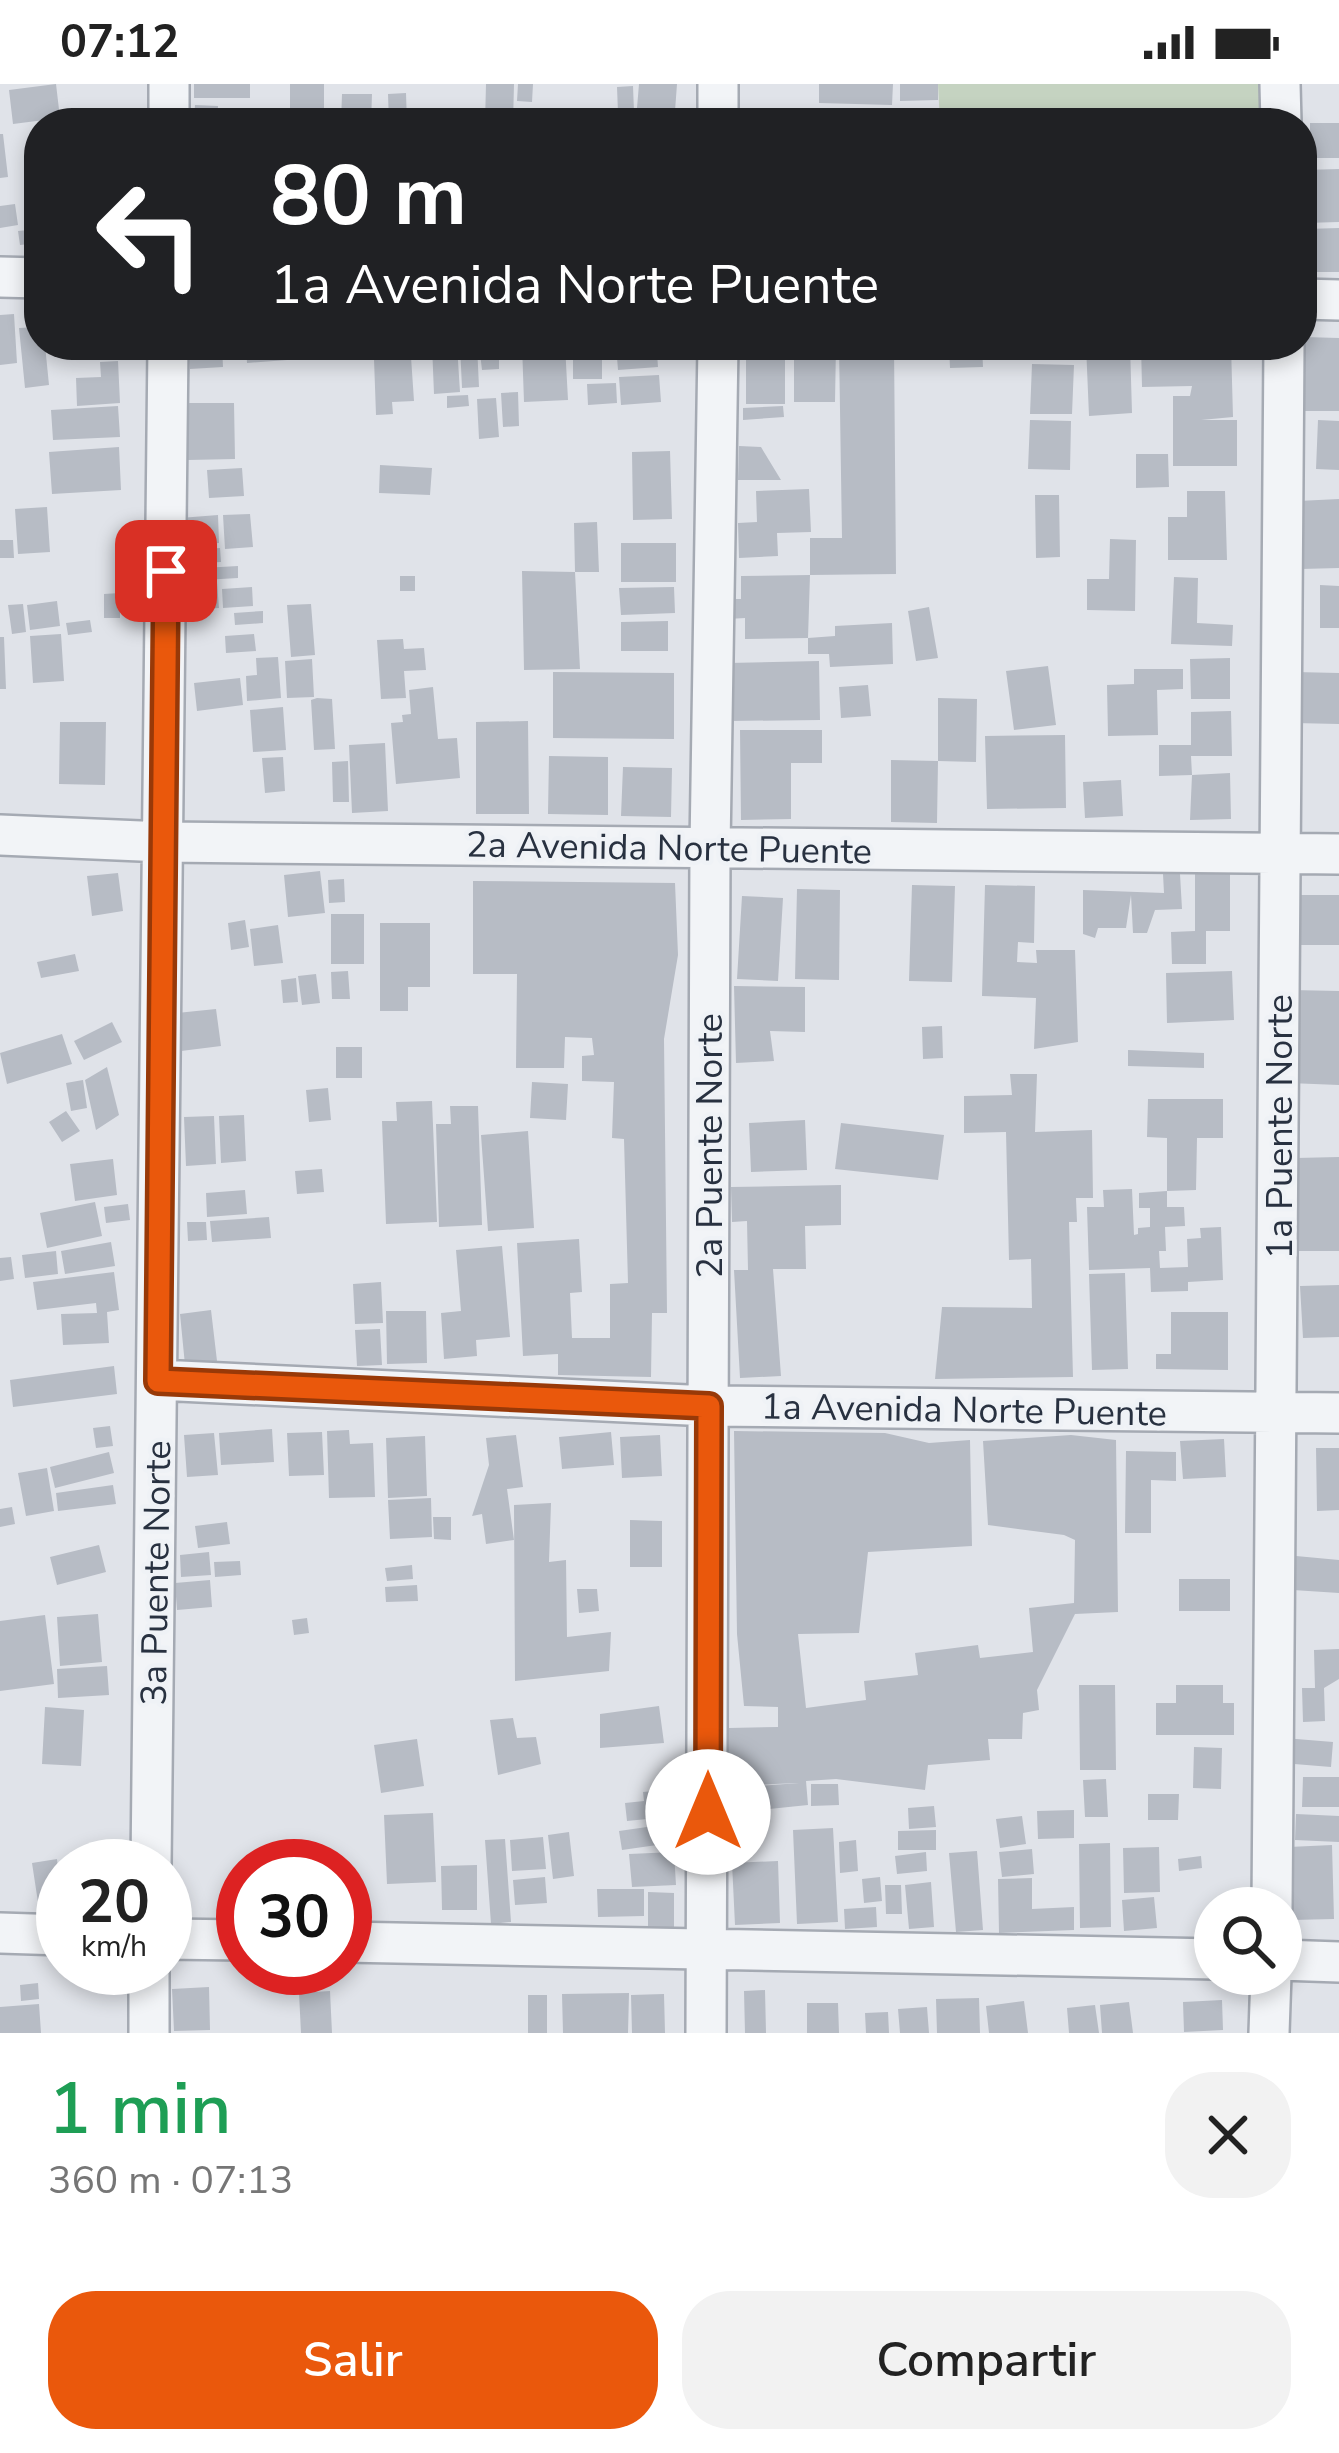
<!DOCTYPE html>
<html lang="es">
<meta charset="utf-8">
<style>
:root{--surface:#fff;--page:#f2f2f2;--text:#222;--muted:#767676;--accent:#ea580c}
body{margin:0;font-family:"Nunito Sans",sans-serif;background:var(--page);color:var(--text);height:100vh;display:flex;flex-direction:column;font-size:45px;white-space:nowrap}
*{box-sizing:border-box;margin:0}
p{font-size:39px;color:var(--muted)}
.icon{flex:none;width:66px;height:66px;fill:none;stroke:currentColor;stroke-width:2;stroke-linecap:round;stroke-linejoin:round}
.map{position:relative;height:1949px;overflow:hidden}
.side{display:flex;flex-direction:column;background:var(--surface);flex:1}
.side>*{flex:none}
.hud{position:absolute;left:24px;top:24px;width:1293px;height:252px;border-radius:48px;box-shadow:0 6px 18px #0003;background:#202124;color:#fff;overflow:hidden}
.fabs{position:absolute;left:1194px;top:1803px;display:grid;gap:24px}
.fabs a{display:grid;place-items:center;width:108px;height:108px;border-radius:50%;background:var(--surface);box-shadow:0 6px 18px #0003;font-size:60px}
.speed{position:absolute;left:36px;top:1755px;display:flex;gap:24px;font-size:60px;font-weight:700;text-align:center}
.speed>*{display:grid;place-content:center;width:156px;height:156px;border-radius:50%;background:var(--surface);box-shadow:0 6px 18px #0003;line-height:1}
.speed small{font-size:30px;font-weight:400}
.speed .limit{border:18px solid #d22;background:#fff;color:#111}
.pin{position:absolute;display:grid;place-items:center;width:102px;height:102px;color:#fff;margin:-51px;border-radius:24px;box-shadow:0 6px 18px #0006}
.me{position:absolute;width:132px;margin:-66px;rotate:0deg;stroke-linejoin:round;filter:drop-shadow(0 0 9px #0008)}
.turn{display:flex;align-items:center;gap:42px;height:252px;padding:0 48px;font-size:54px}
.turn .icon{width:156px;height:156px;stroke-width:2.5}
.turn b{display:block;font-size:84px;line-height:102px}
.round{display:grid;place-items:center;flex:none;width:126px;height:126px;border-radius:48px;background:var(--page)}
.overview{display:flex;align-items:center;justify-content:space-between;height:204px;padding:0 48px}
h1{font-size:72px;font-weight:600;line-height:90px;color:#1e9e55}
.cta{display:flex;gap:24px;margin-top:auto;padding:24px 48px}
.cta a{flex:1;height:138px;border-radius:48px;background:var(--accent);color:#fff;font-size:48px;font-weight:600;line-height:138px;text-align:center}
.cta a+a{background:var(--page);color:var(--text)}
.status{display:flex;justify-content:space-between;align-items:center;height:84px;padding:0 60px;background:var(--surface);direction:ltr}
.status svg{height:33px;fill:currentColor}
.map>svg:first-child{display:block}
.green{fill:#c5d3c1}
.building{fill:#b7bcc5}
.lines{fill:none;stroke-linecap:round;stroke-linejoin:round}
.minor-casing{stroke:#a5aab3;stroke-width:44}
.minor{stroke:#f2f4f7;stroke-width:39}
.route-casing{stroke:#983908;stroke-width:30}
.route{stroke:#ea580c;stroke-width:21}
.labels{text-anchor:middle;stroke-width:9;stroke-linejoin:round;paint-order:stroke}
.street-label{font-size:36px;fill:#283140;stroke:#eff2f6}
</style>
<div class="status"><b>07:12</b><svg viewBox="0 0 49 12"><path d="M0 12V9h3v3zM5 12V6h3v6zM10 12V3h3v9zM15 12V0h3v12zM26 1h20v11H26zM47 4h2v5h-2z"/></svg></div>
<div class="map">
<svg width="1339" height="1949" viewBox="0 0 1339 1949">
<rect width="100%" height="100%" fill="#e0e3e9"/>
<path class="green" d="M938 0H1263V39H940Z"/>
<path class="building" d="M56 0 60 34 13 40 9 6Z
M194 0H250V14H194Z
M290 0H324V24H290Z
M486 0H514L513 39H485Z
M518 0H533L532 18 517 17Z
M639 0H677L675 27 637 24Z
M819 0H893L892 21 819 19Z
M900 0H938V16L900 17Z
M633 2 634 28 618 29 617 3Z
M406 9 407 39H389L388 10Z
M342 10H372L371 39H341Z
M195 21 218 22 217 39 194 38Z
M877 27 878 39H813V28Z
M679 30V39H636V31Z
M1310 39H1339V74H1310Z
M0 50H3L8 93 0 94Z
M1339 85V138L1304 139 1303 86Z
M15 120 18 141 0 144V122Z
M1339 144V188H1307L1306 145Z
M39 145V159L20 161 18 147Z
M14 230 17 279 0 281V231Z
M39 243V261H45L49 301 25 304 19 244Z
M1304 253 1339 254V327H1302Z
M74 261H115V274L74 273Z
M189 261H222L223 283 190 285Z
M246 261H286L287 276 247 279Z
M432 261H457L460 308 434 310Z
M460 261H477L479 303 462 304Z
M522 261H565L568 316 524 318Z
M573 261H602V295H573Z
M616 261H635V271L657 269 658 283 618 286Z
M746 261H785V320H746Z
M794 261H836L835 318H794Z
M839 261H894L896 490 810 491 808 554 745 555V534L728 535V515H741V492L810 491V454H842Z
M949 261H982L983 283 950 284Z
M1086 261H1130L1132 329 1089 332Z
M1141 261H1231L1233 333 1201 336H1237V382H1173V312H1190L1192 302 1142 303Z
M499 268V285L482 286 480 269Z
M411 273 414 317 392 318 393 330 376 331 374 275Z
M118 277 120 319 77 322 76 294 101 293 100 278Z
M1032 280 1074 281 1072 330H1030Z
M659 291 661 318 621 321 619 293Z
M616 299 617 319 588 321 587 300Z
M518 308 519 342 503 343 501 309Z
M468 311 469 322 447 324V312Z
M496 314 499 353 479 355 477 315Z
M187 319H234L235 375 188 376Z
M118 322 120 353 53 356 51 326Z
M783 322 784 333 743 336V324Z
M1030 336 1071 337 1070 386 1028 385Z
M1318 336 1339 337V386L1316 385Z
M739 362 761 363 781 396H738Z
M119 363 121 406 52 410 49 368Z
M670 367 672 435 633 436 632 368Z
M1136 370H1168L1169 403 1136 404Z
M380 381 432 384 430 411 379 409Z
M242 384 244 412 209 414 207 386Z
M809 405 811 448 777 449 778 472 739 474 738 439 757 438 756 407Z
M1187 407H1225L1227 476H1168V433H1187Z
M1035 411H1059L1060 473 1036 474Z
M1339 415V484L1301 485 1298 417Z
M47 423 50 468 18 470 15 425Z
M250 430 253 463 225 465 223 431Z
M218 431 219 459 182 462 180 434Z
M597 438 599 488H575L574 439Z
M1110 455 1136 456 1135 527 1087 526V495H1109Z
M0 456H13L14 474H0Z
M621 459H676V498H621Z
M220 464 221 478 184 480 183 466Z
M238 482V494L186 497 185 485Z
M522 487 575 488 580 585 524 586Z
M400 492H415V507H400Z
M1174 493 1198 494 1197 539 1233 541 1232 562 1171 560Z
M217 498 219 524 187 526 185 500Z
M1320 501 1339 502V544H1320Z
M252 503 253 522 223 524 222 505Z
M674 503 675 529 621 531 619 504Z
M120 509V534H104V510Z
M57 517 60 542 30 546 27 521Z
M23 520 26 548 12 550 8 521Z
M311 520 315 571 291 573 287 521Z
M929 523 938 574 916 577 908 527Z
M263 527V539L235 541 234 529Z
M90 536 92 548 68 551 66 539Z
M668 537V567H621V538Z
M892 539 893 580 830 583 829 570H808V554L835 552V542Z
M61 550 64 597 33 599 30 552Z
M254 550 256 567 226 569 225 552Z
M0 553H4L6 605H0Z
M403 555 404 565 424 564 426 586 404 587 406 614 381 615 377 556Z
M278 573 281 614 247 617 246 592 257 591 256 574Z
M1230 574V615H1191L1190 575Z
M312 575 314 613 287 614 285 577Z
M819 577 820 636 729 637 728 579Z
M1048 582 1056 641 1014 646 1006 587Z
M1134 585H1183V605L1157 606 1158 651 1108 652 1107 601 1134 600Z
M553 588 674 589V655L553 654Z
M1295 588 1339 589V640L1294 639Z
M240 594 243 621 197 627 194 599Z
M868 601 871 632 841 634 839 603Z
M433 603 438 655 457 654 460 694 396 700 391 639 403 638 402 631 411 630 409 606Z
M317 614 332 615 335 665 314 666 311 616Z
M938 614 977 615 976 678 938 677Z
M283 623 286 666 253 668 250 626Z
M1231 627 1232 672H1191L1192 691 1230 689 1231 735 1190 736 1192 691 1159 692V661H1191V628Z
M528 637 529 730H476V638Z
M60 638H106L105 701 59 700Z
M740 646H822V679H791V735L741 736Z
M1065 651 1066 724 987 725 985 652Z
M385 659 388 727 352 729 349 661Z
M549 672 608 673V731L548 730Z
M283 673 285 707 265 709 262 674Z
M891 676 938 677 937 739 891 738Z
M348 677 349 718H333L332 678Z
M623 683 672 684 671 733 621 732Z
M1121 696 1123 732 1085 734 1083 698Z
M320 787 325 829 288 833 284 791Z
M118 789 123 827 92 832 87 792Z
M1163 790H1180L1182 825 1155 826 1147 849H1133L1131 811 1126 844H1098L1095 854 1083 850V806L1164 809Z
M1195 790H1230V847H1206V880H1172L1171 848 1195 847Z
M344 795 345 818 329 819 328 796Z
M473 797 675 799 678 871 664 955 667 1229H652L651 1293 558 1291V1270L523 1272 517 1159 579 1155 582 1208 570 1209 572 1254H610V1200L628 1199 624 1055 612 1054 614 998 582 997V972L594 971 592 954 565 953 564 984H516L517 890H473Z
M912 801 955 802 952 898 909 897Z
M985 801 1035 802 1034 859 1018 858 1017 878 1037 879 1036 866H1075L1078 958 1034 965 1036 914 982 912Z
M797 805 840 806 839 896 795 895Z
M1294 811H1339V861H1293Z
M742 812 783 814 778 897 737 895Z
M331 830H364V880H331Z
M245 836 249 863 231 866 228 839Z
M380 839H430V903H408V927H380Z
M278 841 283 879 254 882 250 845Z
M75 870 79 887 41 894 37 878Z
M348 887 350 915H332L331 888Z
M1232 887 1234 936 1167 939 1166 889Z
M316 890 320 919 302 921 298 892Z
M296 894 298 918 283 919 281 896Z
M734 902 805 903V948L770 947 774 977 736 979Z
M1291 906 1339 907V1001L1289 999Z
M216 925 221 962 181 967 177 929Z
M112 938 122 958 84 976 74 957Z
M942 942 943 974 923 975 922 943Z
M62 950 72 980 7 1000 0 969Z
M336 963H362V994H336Z
M1128 966 1204 969V984L1128 982Z
M107 983 119 1031 96 1046 85 996Z
M1010 990H1037L1035 1048 1092 1046 1093 1114H1076L1077 1138H1069L1073 1293 935 1295 942 1223 1032 1224 1031 1175 1009 1176 1006 1048 964 1049V1012L1012 1011Z
M83 996 87 1024 71 1027 66 999Z
M532 998 568 1000 566 1036 530 1034Z
M328 1004 331 1036 309 1038 306 1006Z
M1148 1015H1223V1054H1197L1196 1106 1167 1107V1123H1184L1185 1142 1165 1143 1166 1167H1159L1160 1184 1188 1183 1187 1155 1201 1154 1200 1144 1221 1143 1223 1196 1188 1198V1207L1151 1208 1150 1184 1089 1186 1087 1123H1104L1103 1106 1132 1105 1134 1151 1138 1150V1144L1150 1143V1124H1139V1109L1167 1107V1054L1147 1053Z
M432 1017 437 1138 386 1140 382 1037H397L396 1018Z
M450 1022H478L482 1141 439 1143 436 1040H451Z
M66 1027 80 1047 62 1058 49 1038Z
M244 1031 246 1077 221 1079 219 1032Z
M214 1032 216 1080 186 1082 184 1033Z
M805 1036 807 1086 751 1088 749 1039Z
M841 1039 944 1051 938 1096 835 1085Z
M528 1047 534 1144 488 1147 481 1051Z
M1339 1073V1167H1297L1296 1074Z
M113 1075 117 1111 75 1117 70 1080Z
M322 1085 324 1108 297 1110 295 1087Z
M841 1101V1141L805 1142 806 1185H773L781 1292 740 1294 734 1186H748L747 1137 732 1138 731 1103Z
M245 1106 247 1130 207 1133 206 1109Z
M95 1118 102 1152 47 1164 40 1129Z
M128 1120 130 1136 106 1139 104 1123Z
M269 1133 271 1154 212 1158 210 1137Z
M187 1138H206L207 1156 188 1157Z
M111 1158 115 1182 65 1190 61 1167Z
M502 1162 510 1253 476 1256 477 1272 444 1275 441 1229 461 1227 456 1166Z
M56 1167 58 1190 25 1194 22 1171Z
M11 1173 14 1195 0 1197V1174Z
M114 1188 119 1226 107 1228 109 1259 63 1261 61 1230 97 1229 96 1219 37 1226 33 1198Z
M1125 1189 1128 1285 1092 1286 1089 1190Z
M381 1198 383 1239 355 1240 353 1200Z
M1339 1201V1253L1303 1254 1300 1202Z
M211 1226 217 1277 185 1281 180 1230Z
M386 1227H426L427 1279 387 1280Z
M1171 1228H1228V1286L1156 1285V1270H1171Z
M380 1245 382 1281 357 1282 355 1246Z
M114 1282 117 1310 13 1323 10 1296Z
M110 1342 113 1362 96 1364 93 1344Z
M272 1345 274 1378 221 1381 219 1349Z
M349 1346 350 1360 373 1359 375 1413 329 1414 327 1347Z
M734 1347 885 1349 929 1359 970 1356 972 1462 868 1468 859 1549 798 1550 806 1624 866 1616 864 1597 918 1591 915 1569 978 1561 980 1574 1033 1568 1029 1524 1074 1519 1075 1456 1064 1451 988 1441 983 1357 1071 1351 1116 1356 1118 1528 1075 1530 1037 1606 1039 1626 1023 1629 1022 1655H988L990 1676 928 1681 925 1706 836 1695 806 1697 808 1721 759 1726 757 1702 799 1699 728 1702 729 1644 778 1643V1623L744 1622 737 1550Z
M322 1348 324 1391 289 1392 287 1349Z
M611 1348 614 1381 562 1385 559 1353Z
M214 1349 218 1391 187 1393 184 1351Z
M516 1351 523 1403 507 1405 514 1456 486 1460 482 1430 472 1432 489 1381 486 1354Z
M660 1351 662 1392 622 1394 620 1353Z
M425 1352 427 1412 388 1414 386 1354Z
M1224 1355 1226 1393 1183 1395 1180 1357Z
M1316 1364H1339V1426L1317 1427Z
M1126 1367 1176 1368V1397L1151 1396V1449H1125Z
M109 1368 114 1389 55 1404 50 1383Z
M47 1384 54 1427 26 1432 18 1389Z
M113 1401 116 1420 58 1427 56 1409Z
M431 1414 432 1453 390 1455 388 1416Z
M551 1419 549 1478 566 1476 567 1553 611 1548 609 1587 515 1597 514 1421Z
M12 1423 15 1440 0 1443V1425Z
M433 1433H451V1456L434 1455Z
M630 1436 662 1437V1483H630Z
M227 1438 230 1460 198 1464 195 1442Z
M99 1461 106 1488 57 1501 50 1473Z
M209 1468 211 1491 181 1493 180 1471Z
M1296 1472 1339 1476V1509L1293 1506Z
M240 1477 241 1491 215 1493 214 1478Z
M412 1481 413 1495 387 1497 385 1484Z
M1179 1495H1230V1527H1179Z
M210 1496 212 1523 177 1526 175 1499Z
M417 1501 418 1517 386 1518 385 1503Z
M577 1505H597L599 1527 579 1529Z
M98 1530 102 1578 60 1582 57 1533Z
M45 1531 54 1600 0 1607V1537Z
M307 1534 309 1549 294 1551 292 1536Z
M1339 1565V1595L1324 1604 1325 1637 1303 1638 1302 1604H1315L1314 1566Z
M107 1582 109 1611 58 1614 57 1585Z
M1079 1601H1115L1116 1686H1080Z
M1176 1601H1223V1619H1234V1651H1156V1619H1176Z
M659 1622 664 1659 600 1664V1630Z
M45 1623 84 1626 81 1682 42 1680Z
M513 1634 517 1654 536 1653 541 1680 498 1691 490 1636Z
M1284 1654 1333 1658 1331 1683 1282 1679Z
M417 1655 424 1702 381 1709 374 1661Z
M1194 1663 1222 1664 1221 1705 1193 1704Z
M1303 1693H1339V1723H1302Z
M1106 1695 1108 1733H1085L1083 1696Z
M811 1700H838L839 1721 811 1722Z
M674 1705 677 1732 627 1737 625 1719 644 1717 643 1708Z
M1148 1710H1179L1178 1736H1148Z
M934 1722 936 1743 909 1745 908 1724Z
M1074 1726V1754L1038 1755 1037 1727Z
M433 1729 436 1798 387 1800 384 1731Z
M1296 1730 1339 1732V1758L1295 1756Z
M1022 1732 1026 1760 1000 1764 996 1735Z
M668 1740 671 1759 622 1766 619 1747Z
M833 1744 838 1838 797 1840 793 1746Z
M936 1746V1766H898V1747Z
M569 1748 574 1792 553 1795 548 1751Z
M543 1753 546 1785 512 1787 510 1756Z
M505 1755 511 1838 491 1840 485 1756Z
M856 1756 858 1787 840 1789 839 1758Z
M1110 1759 1111 1843 1080 1844 1079 1760Z
M1332 1761 1334 1835 1292 1836 1289 1763Z
M1159 1763 1160 1808 1124 1809 1123 1764Z
M1032 1765 1034 1790 1002 1793 999 1768Z
M977 1767 983 1846 956 1848 949 1769Z
M674 1768 676 1801 632 1803 629 1770Z
M926 1768 927 1787 897 1790 895 1772Z
M107 1771 108 1782H64L63 1775Z
M1201 1772 1202 1784 1179 1787 1178 1775Z
M57 1775 63 1835 41 1838 32 1779Z
M778 1777 780 1839 735 1841 732 1779Z
M477 1781V1826H442L441 1782Z
M545 1793 547 1819 515 1821 513 1796Z
M880 1793 882 1817 864 1819 862 1795Z
M1032 1794V1825L1074 1823V1846L999 1849 998 1795Z
M931 1798 934 1843 909 1845 905 1801Z
M885 1801H901L902 1830H886Z
M597 1805H644V1832L598 1833Z
M648 1808 674 1809V1843H648Z
M1154 1813 1157 1844 1124 1847 1122 1816Z
M876 1823 877 1843 845 1845 844 1825Z
M38 1899 39 1915 21 1917 20 1901Z
M209 1903 210 1946 174 1947 172 1905Z
M765 1906 766 1949H745L744 1907Z
M330 1907 332 1949H301L299 1909Z
M629 1909 628 1949H563L562 1910Z
M664 1910 665 1949H632L631 1911Z
M528 1911H547V1949H528Z
M979 1914 980 1949H937L936 1915Z
M1222 1916 1223 1946 1184 1948 1183 1918Z
M1024 1917 1028 1949H989L986 1922Z
M1129 1918 1133 1949H1102L1100 1921Z
M807 1919H838L839 1949H807Z
M39 1920 41 1949H0V1923Z
M1095 1921 1099 1949H1069L1067 1924Z
M927 1923 929 1949H900L898 1925Z
M888 1928 889 1949H866L865 1929Z"/>
<g class="lines">
<g class="minor-casing">
<path id="minor" d="M169 0V39
M718 0V39
M1280 0 1281 39
M0 193 39 194
M1302 215 1339 216
M0 751 164 758 1339 770
M158 1296 709 1322 1339 1329
M151 1782 168 261
M1272 1824 1284 261
M0 1849 63 1851
M165 1855 243 1856
M345 1858 1215 1875
M1281 1876 1339 1878
M149 1949V1884
M706 1949 710 763 718 261
M1269 1949 1271 1890"/>
</g>
<use href="#minor" class="minor"/>
</g>
<g class="lines">
<g class="route-casing">
<path id="route" d="M166 487 158 1297 709 1322 708 1728"/>
</g>
<use href="#route" class="route"/>
</g>
<g class="labels">
<g class="street-label">
<text transform="translate(669 763) rotate(1)" y="13">2a Avenida Norte Puente</text>
<text transform="translate(1279 1043) rotate(-90)" y="13">1a Puente Norte</text>
<text transform="translate(709 1062) rotate(-90)" y="13">2a Puente Norte</text>
<text transform="translate(964 1325) rotate(1)" y="13">1a Avenida Norte Puente</text>
<text transform="translate(155 1489) rotate(-89)" y="13">3a Puente Norte</text>
</g>
</g>
</svg>
<div class="fabs">
<a><svg class="icon" aria-label="search" viewBox="0 0 24 24"><circle cx="10" cy="10" r="6"/><path d="M15 15l6 6"/></svg></a>
</div>
<div class="speed"><div>20<small>km/h</small></div><div class="limit">30</div></div>
<div class="pin" style="left:166px;top:487px;background:#d93025"><svg class="icon" aria-label="arrive" viewBox="0 0 24 24"><path d="M6 21V4h12l-3 4 3 4H6"/></svg></div>
<svg class="me" style="left:708px;top:1728px" viewBox="-20 -20 40 40"><circle r="19" fill="#fff"/><path d="M0-13L10 11 0 6-10 11z" fill="#ea580c"/></svg>
<div class="hud">
<div class="turn"><svg class="icon" aria-label="left" viewBox="0 0 24 24"><path d="M17 20v-9H6M10 6l-5 5 5 5"/></svg><div><b>80 m</b>1a Avenida Norte Puente</div></div>
</div>
</div>
<section class="side">
<div class="overview"><div><h1>1 min</h1><p>360 m · 07:13</p></div><a class="round"><svg class="icon" aria-label="close" viewBox="0 0 24 24"><path d="M6 6l12 12M18 6L6 18"/></svg></a></div>
<div class="cta"><a>Salir</a><a>Compartir</a></div>
</section>
